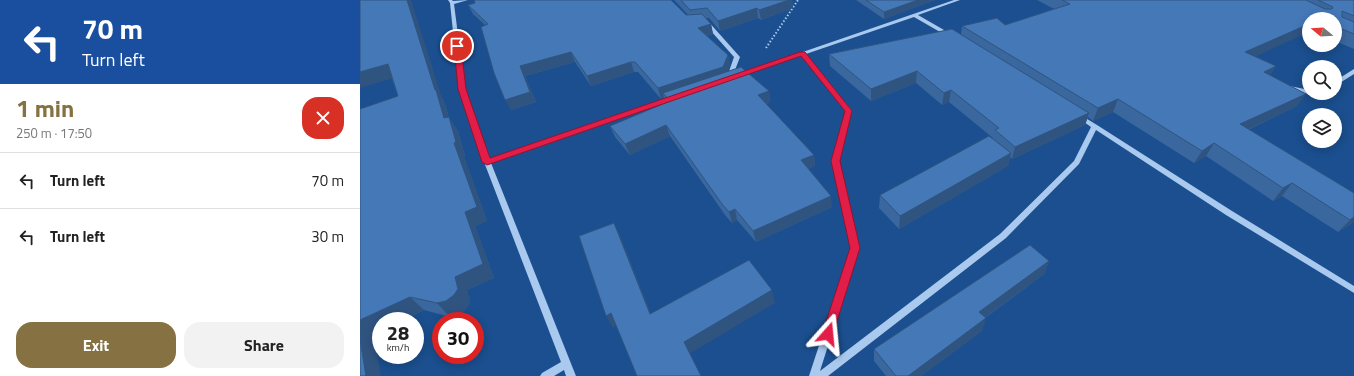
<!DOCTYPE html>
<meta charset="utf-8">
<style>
:root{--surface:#fff;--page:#f2f2f2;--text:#222;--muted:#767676;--line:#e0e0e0;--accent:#857141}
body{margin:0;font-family:"Titillium Web",sans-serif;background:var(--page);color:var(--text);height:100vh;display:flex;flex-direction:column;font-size:15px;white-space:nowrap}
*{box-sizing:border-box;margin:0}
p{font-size:13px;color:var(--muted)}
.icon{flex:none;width:22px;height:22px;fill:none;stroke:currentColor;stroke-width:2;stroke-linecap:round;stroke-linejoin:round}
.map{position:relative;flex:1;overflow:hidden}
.panel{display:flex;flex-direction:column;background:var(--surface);width:360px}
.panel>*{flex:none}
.banner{background:#1a4fa0;color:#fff;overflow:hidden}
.needle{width:26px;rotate:288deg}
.tools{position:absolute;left:942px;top:12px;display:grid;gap:8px}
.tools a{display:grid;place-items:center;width:40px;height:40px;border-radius:50%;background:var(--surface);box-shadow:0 2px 10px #0003;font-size:20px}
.speed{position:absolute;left:12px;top:312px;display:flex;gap:8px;font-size:20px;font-weight:700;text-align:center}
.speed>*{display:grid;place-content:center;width:52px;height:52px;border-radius:50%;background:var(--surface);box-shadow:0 2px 10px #0003;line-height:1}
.speed small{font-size:10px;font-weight:400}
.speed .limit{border:6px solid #d22;background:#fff;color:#111}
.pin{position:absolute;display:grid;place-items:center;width:34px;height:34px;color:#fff;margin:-17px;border:2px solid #fff;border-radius:50%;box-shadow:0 1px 4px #0007}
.me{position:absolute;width:44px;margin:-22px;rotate:18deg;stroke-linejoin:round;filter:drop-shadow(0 0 3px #0008)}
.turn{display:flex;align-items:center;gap:14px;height:84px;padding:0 16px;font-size:18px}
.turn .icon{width:52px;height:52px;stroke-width:2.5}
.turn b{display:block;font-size:28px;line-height:34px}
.round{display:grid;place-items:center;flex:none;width:42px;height:42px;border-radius:16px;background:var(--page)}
.headline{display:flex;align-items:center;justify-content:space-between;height:68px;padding:0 16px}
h1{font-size:24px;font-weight:700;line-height:30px;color:var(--accent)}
.action{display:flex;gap:8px;margin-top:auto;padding:8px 16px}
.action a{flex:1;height:46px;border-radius:16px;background:var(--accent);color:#fff;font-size:16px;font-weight:700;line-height:46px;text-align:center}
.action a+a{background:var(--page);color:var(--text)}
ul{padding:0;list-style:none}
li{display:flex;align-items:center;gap:12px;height:56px;padding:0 16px;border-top:1px solid var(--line)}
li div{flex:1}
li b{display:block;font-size:15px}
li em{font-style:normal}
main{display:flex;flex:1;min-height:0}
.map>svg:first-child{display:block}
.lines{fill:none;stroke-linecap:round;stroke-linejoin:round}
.path{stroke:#a9c9ee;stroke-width:2;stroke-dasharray:1.5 2;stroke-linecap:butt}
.minor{fill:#a9c9ee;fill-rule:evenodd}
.wall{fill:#3a679d}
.shaded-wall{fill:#305480}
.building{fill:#4478b7;stroke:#305480}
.route{fill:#e11d48;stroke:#92132f}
</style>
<main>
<section class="panel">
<div class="banner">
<div class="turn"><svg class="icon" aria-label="left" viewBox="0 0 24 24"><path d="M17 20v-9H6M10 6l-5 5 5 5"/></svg><div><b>70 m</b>Turn left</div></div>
</div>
<div class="headline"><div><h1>1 min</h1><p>250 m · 17:50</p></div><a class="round" style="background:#d93025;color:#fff"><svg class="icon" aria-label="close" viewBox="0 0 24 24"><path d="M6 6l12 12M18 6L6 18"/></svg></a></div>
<ul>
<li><svg class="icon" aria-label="left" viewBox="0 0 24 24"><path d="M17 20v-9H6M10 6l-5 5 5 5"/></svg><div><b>Turn left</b></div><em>70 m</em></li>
<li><svg class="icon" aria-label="left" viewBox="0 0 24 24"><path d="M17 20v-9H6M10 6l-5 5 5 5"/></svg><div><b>Turn left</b></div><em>30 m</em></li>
</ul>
<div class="action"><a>Exit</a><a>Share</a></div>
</section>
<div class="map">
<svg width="994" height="376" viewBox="0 0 994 376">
<rect width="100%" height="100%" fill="#1b4f8f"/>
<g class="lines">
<path class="path" d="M406 48 438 0"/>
<path class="minor" d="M88 0H92L93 1 108 0 94 4 105 89 129 159 312 96 314 95 317 97 316 98 131 163 216 376H206L204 370 194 376H180L182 373 201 362 124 162 99 89 90 3Z
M594 0H600L558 15 591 34V36H587L554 17 446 54 492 111 478 161 499 248 460 371 640 234 714 161 731 127 717 117 716 116 717 115 719 114 737 125 872 211 994 286V293L866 215 736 130 719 164 646 238 468 376H449L491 248 472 161 486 111 442 55 381 76 379 77 376 75Z
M343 20H347L380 57 372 78 370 79 367 77 374 57 343 22Z
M994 69V74L975 86V81Z
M930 86 949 90V93H966L960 97 928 89 927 88Z"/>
</g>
<path class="wall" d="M0 0 82 98 85 104 89 118 98 131 105 156 104 157 127 221 115 226 134 278 107 290 110 302 106 309 99 315 90 317 64 310 42 321H21V331L13 334 0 376 38 96 32 79Z
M314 0H432L433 8 401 20 398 18 360 31 349 18H346L351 24 353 34 347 36 368 55 370 65 367 71 409 91 410 102 406 104 454 155 455 166 448 169 472 207 396 242 377 220 372 223 365 215 310 136 270 155 255 137 250 126 306 103 304 98 301 99 278 72H274L231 86 215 62 165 76 176 102 151 110 125 25 113 14 108 5 328 15Z
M496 0H575L524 19Z
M677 0H994V49L975 41V19H949L895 56 916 66 910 75 937 106 888 130 994 222 978 232 922 196 913 201 846 156 834 163 753 112 733 121 728 117 725 125 652 159 650 157 648 166 539 229 519 208 520 195 633 138 589 102 582 105 556 83 511 101 470 66 469 54 601 34 602 26 645 25 694 9Z
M689 261 684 274 625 318 622 331 561 376H526L514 361V349Z"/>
<path class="shaded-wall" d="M47 0H51L82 98 85 104 89 118 98 131 105 156 104 157 127 221 115 226 134 278 107 290 110 302 106 309 99 315 90 317 77 303 95 277 105 212 84 118 75 90Z
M429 0H432L433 8 401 20 399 10Z
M558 0H575L524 19V12Z
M397 8 398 18 360 31 358 21Z
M351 24 353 34 341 38 338 28Z
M949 24V32L879 64 885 52Z
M211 52 215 62 165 76 176 102 151 110 145 100 160 66Z
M368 55 370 65 365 77 303 93 304 98 301 99 298 88Z
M271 62 274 72 231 86 227 76Z
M28 64 37 77 0 88V72Z
M916 66 908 78 904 72Z
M557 71 556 83 511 101V89Z
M591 90 589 102 582 105 584 93Z
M409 91 410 102 399 106 398 95Z
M946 94 937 106 872 137 880 124Z
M758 99 753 112 733 121 738 108Z
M729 113 725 125 652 159 655 147Z
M306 125 310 136 270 155 265 144Z
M854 143 846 156 834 163 842 151Z
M651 153 648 166 539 229 540 216Z
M454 155 455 166 443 171 441 160Z
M932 183 922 196 913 201 923 188Z
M471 196 472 207 396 242 393 231Z
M375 209 377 220 372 223 369 212Z
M994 217V222L978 232 990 220Z
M254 223 260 235 296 326 290 314Z
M689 261 684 274 616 324 619 312Z
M412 290 415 303 329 354 324 342Z
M50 297 64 310 42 321H21V331L13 334 21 376H6L0 339V320Z
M251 313 258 325 253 328 246 316Z
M626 318 622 331 561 376H548Z"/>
<path class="building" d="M0 0H47L75 90H76L84 118 89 117 96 142 94 143 117 207 105 212 123 264 95 277 98 289 94 295 86 301 77 303 50 297 0 320V109L38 96 28 64 0 72Z
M114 0H311L326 15 342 14 351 24 338 28 368 55 363 67 298 88 275 62H271L227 76 211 52 160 66 170 92 145 100 134 73 121 27 128 24 108 5 115 3Z
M321 0H429L399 10 397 8 358 21 347 8 330 10Z
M506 0H558L524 12Z
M702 0H946L965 9H972L973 7 958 0H994V16L982 11V17L994 22V34L975 26V19H949V24L885 52 916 66 904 72 946 94 880 124 994 193V217L990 220 932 183 923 188 854 143 842 151 758 99 738 108 602 26 637 18 645 25 710 4Z
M592 29 729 113 655 147 635 130 639 128 591 90 584 93 557 71 511 89 469 54Z
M381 67 409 91 398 95 454 155 441 160 471 196 393 231 375 209 369 212 362 204 306 125 265 144 250 126 310 101 303 93Z
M629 136 651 153 540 216 520 195Z
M254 223 290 314 389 260 412 290 324 342 341 376H277L251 313 246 316 219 236Z
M670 245 689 261 619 312 626 318 548 376H536L514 349Z
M0 339 6 376H0Z"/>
<path class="route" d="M97 44 101 46 106 89 130 158 440 52H445L492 111 480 161 500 248 472 337 468 339 463 337 462 334 490 248 471 161 485 111 441 56 127 165 122 162 98 89 94 46Z"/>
</svg>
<div class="tools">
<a><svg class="needle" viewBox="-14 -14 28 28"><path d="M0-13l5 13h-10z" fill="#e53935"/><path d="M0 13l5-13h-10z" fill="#767676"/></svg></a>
<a><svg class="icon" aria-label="search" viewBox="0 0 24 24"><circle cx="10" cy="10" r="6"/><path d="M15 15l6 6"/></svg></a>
<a><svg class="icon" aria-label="layers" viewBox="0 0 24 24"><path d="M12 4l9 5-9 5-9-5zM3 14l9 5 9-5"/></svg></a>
</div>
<div class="speed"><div>28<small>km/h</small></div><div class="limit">30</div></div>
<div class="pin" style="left:97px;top:46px;background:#d93025"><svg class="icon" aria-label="arrive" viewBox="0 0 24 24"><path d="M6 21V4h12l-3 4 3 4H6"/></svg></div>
<svg class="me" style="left:468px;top:334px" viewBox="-20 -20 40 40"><path d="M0-17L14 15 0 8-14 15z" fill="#e11d48" stroke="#fff" stroke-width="4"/></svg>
</div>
</main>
